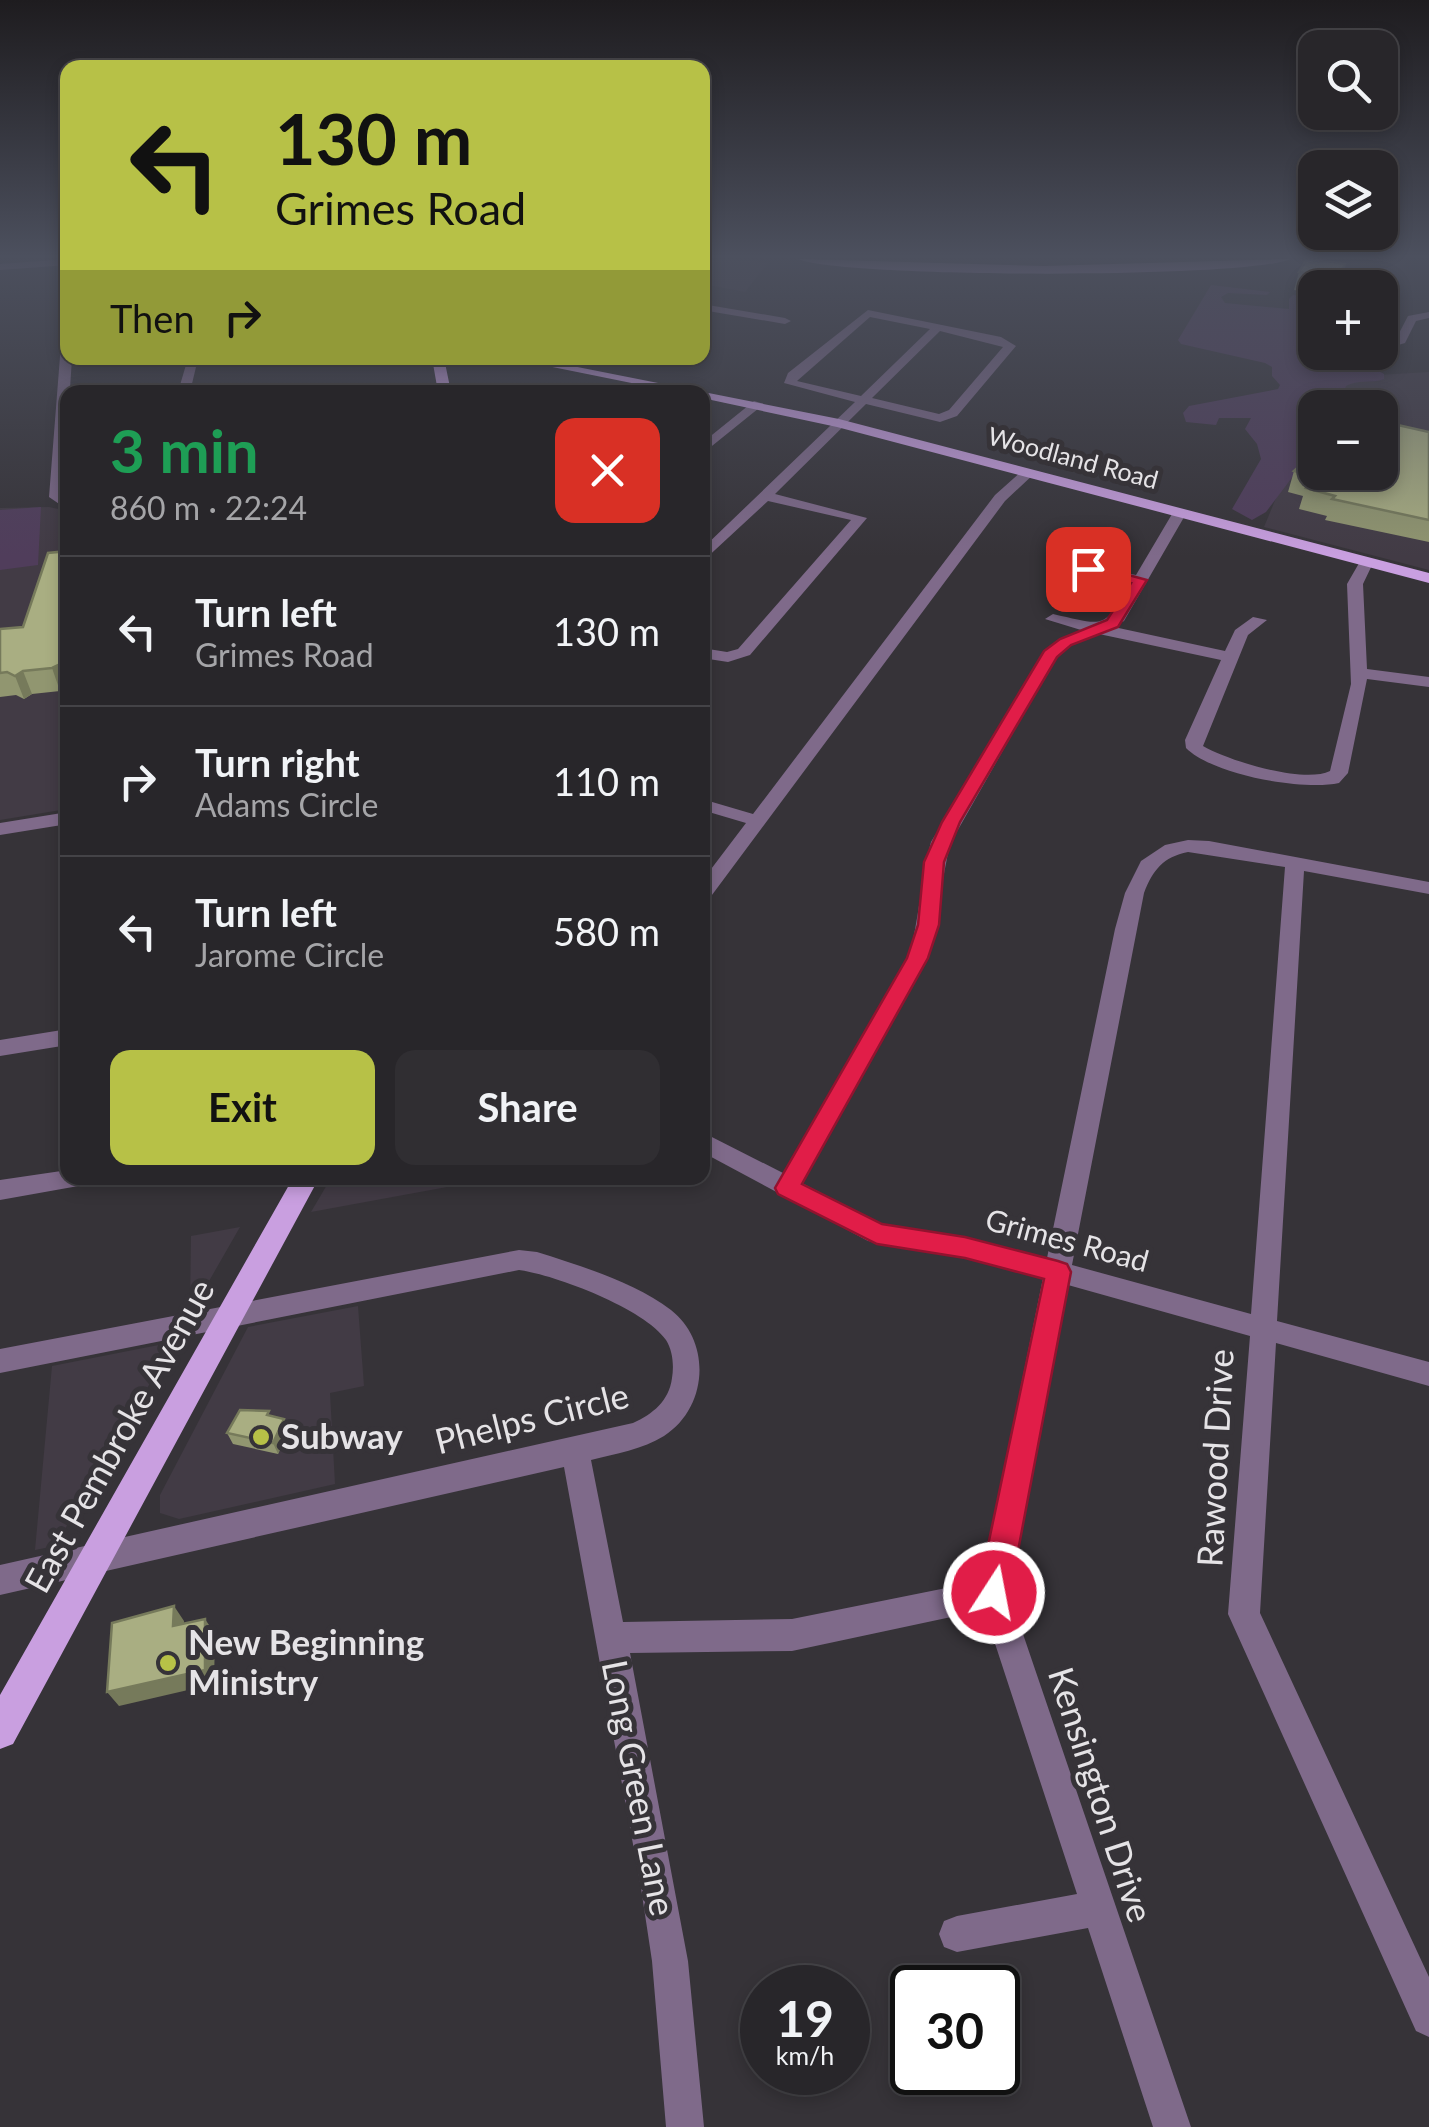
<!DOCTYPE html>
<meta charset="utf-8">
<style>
:root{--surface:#28262a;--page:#302e32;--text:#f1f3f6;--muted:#a5a5a8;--line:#444347;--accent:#b7c147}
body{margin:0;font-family:Lato,sans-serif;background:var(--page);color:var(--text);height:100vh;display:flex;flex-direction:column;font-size:38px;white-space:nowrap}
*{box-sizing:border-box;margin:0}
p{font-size:32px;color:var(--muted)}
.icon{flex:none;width:55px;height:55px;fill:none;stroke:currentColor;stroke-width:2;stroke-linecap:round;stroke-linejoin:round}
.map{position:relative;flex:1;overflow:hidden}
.drawer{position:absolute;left:60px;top:385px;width:650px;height:800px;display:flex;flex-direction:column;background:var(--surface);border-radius:20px;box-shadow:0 5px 15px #0003,0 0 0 2px var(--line)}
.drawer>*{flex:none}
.guide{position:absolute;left:60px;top:60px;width:650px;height:305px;border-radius:20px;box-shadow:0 5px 15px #0003,0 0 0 2px var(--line);background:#b7c147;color:#111;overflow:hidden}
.fabs{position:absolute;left:1298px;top:30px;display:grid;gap:20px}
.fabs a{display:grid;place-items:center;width:100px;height:100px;border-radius:20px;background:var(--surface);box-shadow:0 5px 15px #0003,0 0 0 2px var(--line);font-size:50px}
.speed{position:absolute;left:740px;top:1965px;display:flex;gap:20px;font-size:50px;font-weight:700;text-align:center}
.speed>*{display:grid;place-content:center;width:130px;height:130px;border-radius:50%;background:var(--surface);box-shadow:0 5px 15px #0003,0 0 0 2px var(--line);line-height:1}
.speed small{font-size:25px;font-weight:400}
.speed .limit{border:5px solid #111;border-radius:15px;background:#fff;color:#111}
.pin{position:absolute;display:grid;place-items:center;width:85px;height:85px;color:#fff;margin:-42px;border-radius:20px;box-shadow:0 5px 15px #0006}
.me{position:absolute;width:110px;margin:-55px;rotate:11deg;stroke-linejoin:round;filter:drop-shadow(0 0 8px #0008)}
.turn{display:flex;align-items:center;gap:35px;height:210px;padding:0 50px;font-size:45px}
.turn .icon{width:130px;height:130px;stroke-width:2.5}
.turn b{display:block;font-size:70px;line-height:85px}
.then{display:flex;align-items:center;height:95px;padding:0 50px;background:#0003;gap:20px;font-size:38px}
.round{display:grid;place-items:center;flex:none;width:105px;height:105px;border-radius:20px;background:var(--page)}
.head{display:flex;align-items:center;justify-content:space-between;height:170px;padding:0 50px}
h1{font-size:60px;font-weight:700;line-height:75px;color:#1e9e55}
.cta{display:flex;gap:20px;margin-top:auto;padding:20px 50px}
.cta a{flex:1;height:115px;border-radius:20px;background:var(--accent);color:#111;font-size:40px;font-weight:700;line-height:115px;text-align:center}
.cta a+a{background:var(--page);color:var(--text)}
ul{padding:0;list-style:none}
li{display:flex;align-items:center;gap:30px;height:150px;padding:0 50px;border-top:2px solid var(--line)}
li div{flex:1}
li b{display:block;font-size:38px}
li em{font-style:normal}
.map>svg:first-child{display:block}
.built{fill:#423b45;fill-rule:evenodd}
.green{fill:#503d5b}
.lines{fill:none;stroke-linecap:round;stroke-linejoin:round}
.minor{fill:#7f6a8a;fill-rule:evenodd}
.major{fill:#c99fe0;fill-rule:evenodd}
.wall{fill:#919670}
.shaded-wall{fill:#767a5b}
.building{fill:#a9ae82;stroke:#767a5b;stroke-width:2.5}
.route{fill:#e11d48;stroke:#92132f;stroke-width:2.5}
.poi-dot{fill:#b7c147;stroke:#363338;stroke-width:4}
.labels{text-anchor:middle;stroke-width:10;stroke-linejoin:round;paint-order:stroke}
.far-street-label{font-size:25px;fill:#e5e3e6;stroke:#363338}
.street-label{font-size:30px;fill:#e5e3e6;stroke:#363338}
.near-street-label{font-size:35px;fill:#e5e3e6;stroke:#363338}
.near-poi-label{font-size:35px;font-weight:bold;fill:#e5e3e6;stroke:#363338;text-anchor:start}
</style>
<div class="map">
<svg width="1429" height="2127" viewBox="0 0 1429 2127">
<rect width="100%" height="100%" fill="#363338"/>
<path class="built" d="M702 260 728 259 768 263 745 292 703 284Z
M1429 372V570L1264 527 1326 378ZM1315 408H1380V472H1315Z
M49 507 68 511 67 809 0 820V508Z
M331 1178H496L311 1212Z
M240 1227 193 1309 190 1310 191 1236Z
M358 1306 364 1386 330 1393 335 1484 179 1519 160 1513V1495L248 1327Z
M174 1342 55 1546 35 1550 52 1366Z"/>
<path class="green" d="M1211 285 1270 292 1267 295 1228 293 1221 297 1225 303 1289 309V299L1293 295 1315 298V352L1346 353 1384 374V379C1371 384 1358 379 1346 386L1339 407 1315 408V447L1266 512 1252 520 1232 509 1261 459 1257 444 1245 429 1251 418H1219L1216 425 1186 422 1183 413 1189 406 1278 389 1280 385 1272 376V367L1265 363 1181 344 1178 340Z
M41 507 38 565 0 570V510Z"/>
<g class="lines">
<path class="minor" d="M68 259V265L0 270V264Z
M702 304 785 318 791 321 785 324 702 310Z
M868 310 1001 337 1016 346 957 416 940 422 866 404 775 494 867 518 750 655 728 662 702 658V648L727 652 738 649 851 520 768 501 702 562V549L855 402 784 383 788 373ZM870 317 930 329 861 396 797 381ZM940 331 1003 347 949 410 939 414 872 398Z
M1429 312V318L1416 321 1405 343 1385 349V345L1396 339 1408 316Z
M68 328V358H72L63 496 68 499V510L49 497 62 331Z
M188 358H238L244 361 196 367 190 392H178Z
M754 401 764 404 702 454V443Z
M1024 469 1036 472 1005 501 709 899 702 901V881L746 823 702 810V799L753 814 995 495Z
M1175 509 1187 512 1124 621 1114 627 1225 651 1235 630 1253 617 1267 620 1248 635 1203 746C1229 761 1304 784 1330 771L1351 684 1347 584 1362 558 1374 561 1363 584 1367 669 1429 677V687L1367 679 1348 773 1339 783C1303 791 1213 775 1186 748L1185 740 1221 660 1099 634 1071 645 1056 657 951 842C940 881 940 920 928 958L802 1183 882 1225 989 1243 1047 1258 1115 929 1125 893 1141 861 1165 845 1188 840 1209 841 1429 882V894L1304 871 1277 1321 1429 1362V1386L1276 1343 1260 1613 1429 1977V2037L1416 2031 1228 1614 1250 1336 1068 1285 1009 1593 1191 2127H1153L1088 1928 957 1952 944 1947 939 1934 944 1921 957 1916 1077 1894 984 1610 792 1651 630 1653 688 1961 704 2127H666L652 1961 641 1888 564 1467 0 1595V1565L633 1423C653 1414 669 1401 672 1378 674 1366 673 1351 666 1340 645 1309 556 1275 519 1270L0 1373V1349L519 1250 537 1252C581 1266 634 1282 671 1310 712 1342 708 1408 664 1436 643 1449 615 1454 591 1460L623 1622 792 1619 981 1581 1043 1278 989 1263 868 1241 702 1152V1132L783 1173 908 958C920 920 920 880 931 842L1044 651 1059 639 1081 630 1045 619 1053 614C1106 626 1103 630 1131 583L1081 569 1088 565 1136 575ZM1188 852 1285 867 1251 1314 1072 1265 1144 893C1153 870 1163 857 1188 852Z
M68 812V824L0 835V823Z
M68 1029V1045L0 1056V1040Z
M68 1170V1178H87L84 1185 0 1200V1180Z"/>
<path class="major" d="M798 259 1044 266 1290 259C1248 279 840 278 798 259Z
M432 358H444L451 392H438Z
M508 358H532L839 419 1429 573V583L837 427 702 398V392H676Z
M293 1178H319L13 1744 0 1749V1695Z"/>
</g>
<path class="wall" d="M1345 264 1337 288H1315V293L1294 290 1299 272Z
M1380 421 1429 432V542L1325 520 1327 516 1299 509 1303 496 1288 492 1294 471 1367 477 1369 474 1363 472H1380Z
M48 553 60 691 32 694 24 699 16 695 0 697V629L23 627Z
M271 1417 284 1419 289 1431 278 1454 233 1444 227 1433Z"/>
<path class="shaded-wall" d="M68 657V688L60 691 52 668Z
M23 671 32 694 24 699 15 676Z
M284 1419 289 1431 278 1454 273 1443Z
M174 1606 184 1621 183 1641 173 1626Z
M205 1619 215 1634 214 1684 119 1706 107 1692Z"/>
<path class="building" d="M1306 260H1319L1345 264 1339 278 1299 272Z
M1380 421 1429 432V520L1332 499 1335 496 1306 488 1316 477 1294 471 1304 462 1315 464V472H1349L1367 477 1370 472H1380V461L1384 456 1380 455Z
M68 551 67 661 52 668 23 671 15 676 7 672 0 673V629L23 627 48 553Z
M240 1410 269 1411 267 1415 284 1419 273 1443 227 1433Z
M174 1606 173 1626 205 1619V1670L107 1692 112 1623Z"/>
<linearGradient id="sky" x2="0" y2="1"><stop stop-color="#1e1c1f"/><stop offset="0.46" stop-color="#4c505e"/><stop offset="1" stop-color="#4c505e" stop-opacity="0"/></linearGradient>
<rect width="1429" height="557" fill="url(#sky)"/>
<path class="route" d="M1088 564 1147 580 1118 627 1071 645 1057 657 960 822 944 862 939 925 928 958 802 1184 882 1224 965 1237 1058 1261 1067 1264 1071 1272 1010 1593 1005 1604 994 1608 983 1604 978 1593 1044 1279 965 1258 877 1244 778 1194 775 1188 907 958 918 925 924 862 942 822 1044 651 1060 639 1107 620 1131 583 1082 572V566Z"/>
<g class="poi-dot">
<circle cx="261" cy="1437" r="10"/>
<circle cx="168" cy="1663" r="10"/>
</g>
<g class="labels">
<g class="far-street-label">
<text transform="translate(1073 458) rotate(15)" y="9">Woodland Road</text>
</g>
<g class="street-label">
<text transform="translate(1067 1241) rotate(15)" y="10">Grimes Road</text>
</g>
<g class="near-street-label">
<text transform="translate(532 1419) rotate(-14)" y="12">Phelps Circle</text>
<text transform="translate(120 1436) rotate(-61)" y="12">East Pembroke Avenue</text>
<text transform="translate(1216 1458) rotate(-87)" y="12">Rawood Drive</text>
<text transform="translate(638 1788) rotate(79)" y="12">Long Green Lane</text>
<text transform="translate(1100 1795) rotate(72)" y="12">Kensington Drive</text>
</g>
<g class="near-poi-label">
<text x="281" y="1449">Subway</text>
<text x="188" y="1655">New Beginning<tspan x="188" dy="40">Ministry</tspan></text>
</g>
</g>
</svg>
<div class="fabs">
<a><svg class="icon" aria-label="search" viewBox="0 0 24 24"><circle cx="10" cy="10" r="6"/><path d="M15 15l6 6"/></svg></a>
<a><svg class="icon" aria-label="layers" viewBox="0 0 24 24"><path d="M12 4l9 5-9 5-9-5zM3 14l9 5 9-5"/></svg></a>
<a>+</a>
<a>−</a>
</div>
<div class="speed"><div>19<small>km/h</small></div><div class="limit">30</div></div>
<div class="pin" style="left:1088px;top:569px;background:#d93025"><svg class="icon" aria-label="arrive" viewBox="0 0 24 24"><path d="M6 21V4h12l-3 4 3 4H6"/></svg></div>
<svg class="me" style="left:994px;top:1593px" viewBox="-20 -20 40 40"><circle r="17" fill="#e11d48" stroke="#fff" stroke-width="3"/><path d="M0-11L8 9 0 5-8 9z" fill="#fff"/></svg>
<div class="guide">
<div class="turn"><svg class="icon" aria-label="left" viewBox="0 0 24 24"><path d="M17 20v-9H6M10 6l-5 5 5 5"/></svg><div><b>130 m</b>Grimes Road</div></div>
<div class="then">Then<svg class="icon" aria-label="right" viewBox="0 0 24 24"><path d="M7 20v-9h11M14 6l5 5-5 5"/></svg></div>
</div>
<section class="drawer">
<div class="head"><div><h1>3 min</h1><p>860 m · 22:24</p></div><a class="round" style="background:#d93025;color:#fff"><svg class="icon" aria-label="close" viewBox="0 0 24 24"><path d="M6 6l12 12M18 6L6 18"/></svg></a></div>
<ul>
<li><svg class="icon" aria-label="left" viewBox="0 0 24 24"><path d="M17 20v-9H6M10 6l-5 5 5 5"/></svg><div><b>Turn left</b><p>Grimes Road</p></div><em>130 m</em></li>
<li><svg class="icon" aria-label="right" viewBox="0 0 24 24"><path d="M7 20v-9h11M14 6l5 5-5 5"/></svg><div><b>Turn right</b><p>Adams Circle</p></div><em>110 m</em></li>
<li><svg class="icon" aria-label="left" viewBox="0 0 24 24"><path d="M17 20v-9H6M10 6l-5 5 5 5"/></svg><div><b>Turn left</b><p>Jarome Circle</p></div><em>580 m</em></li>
</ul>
<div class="cta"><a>Exit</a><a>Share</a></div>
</section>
</div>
